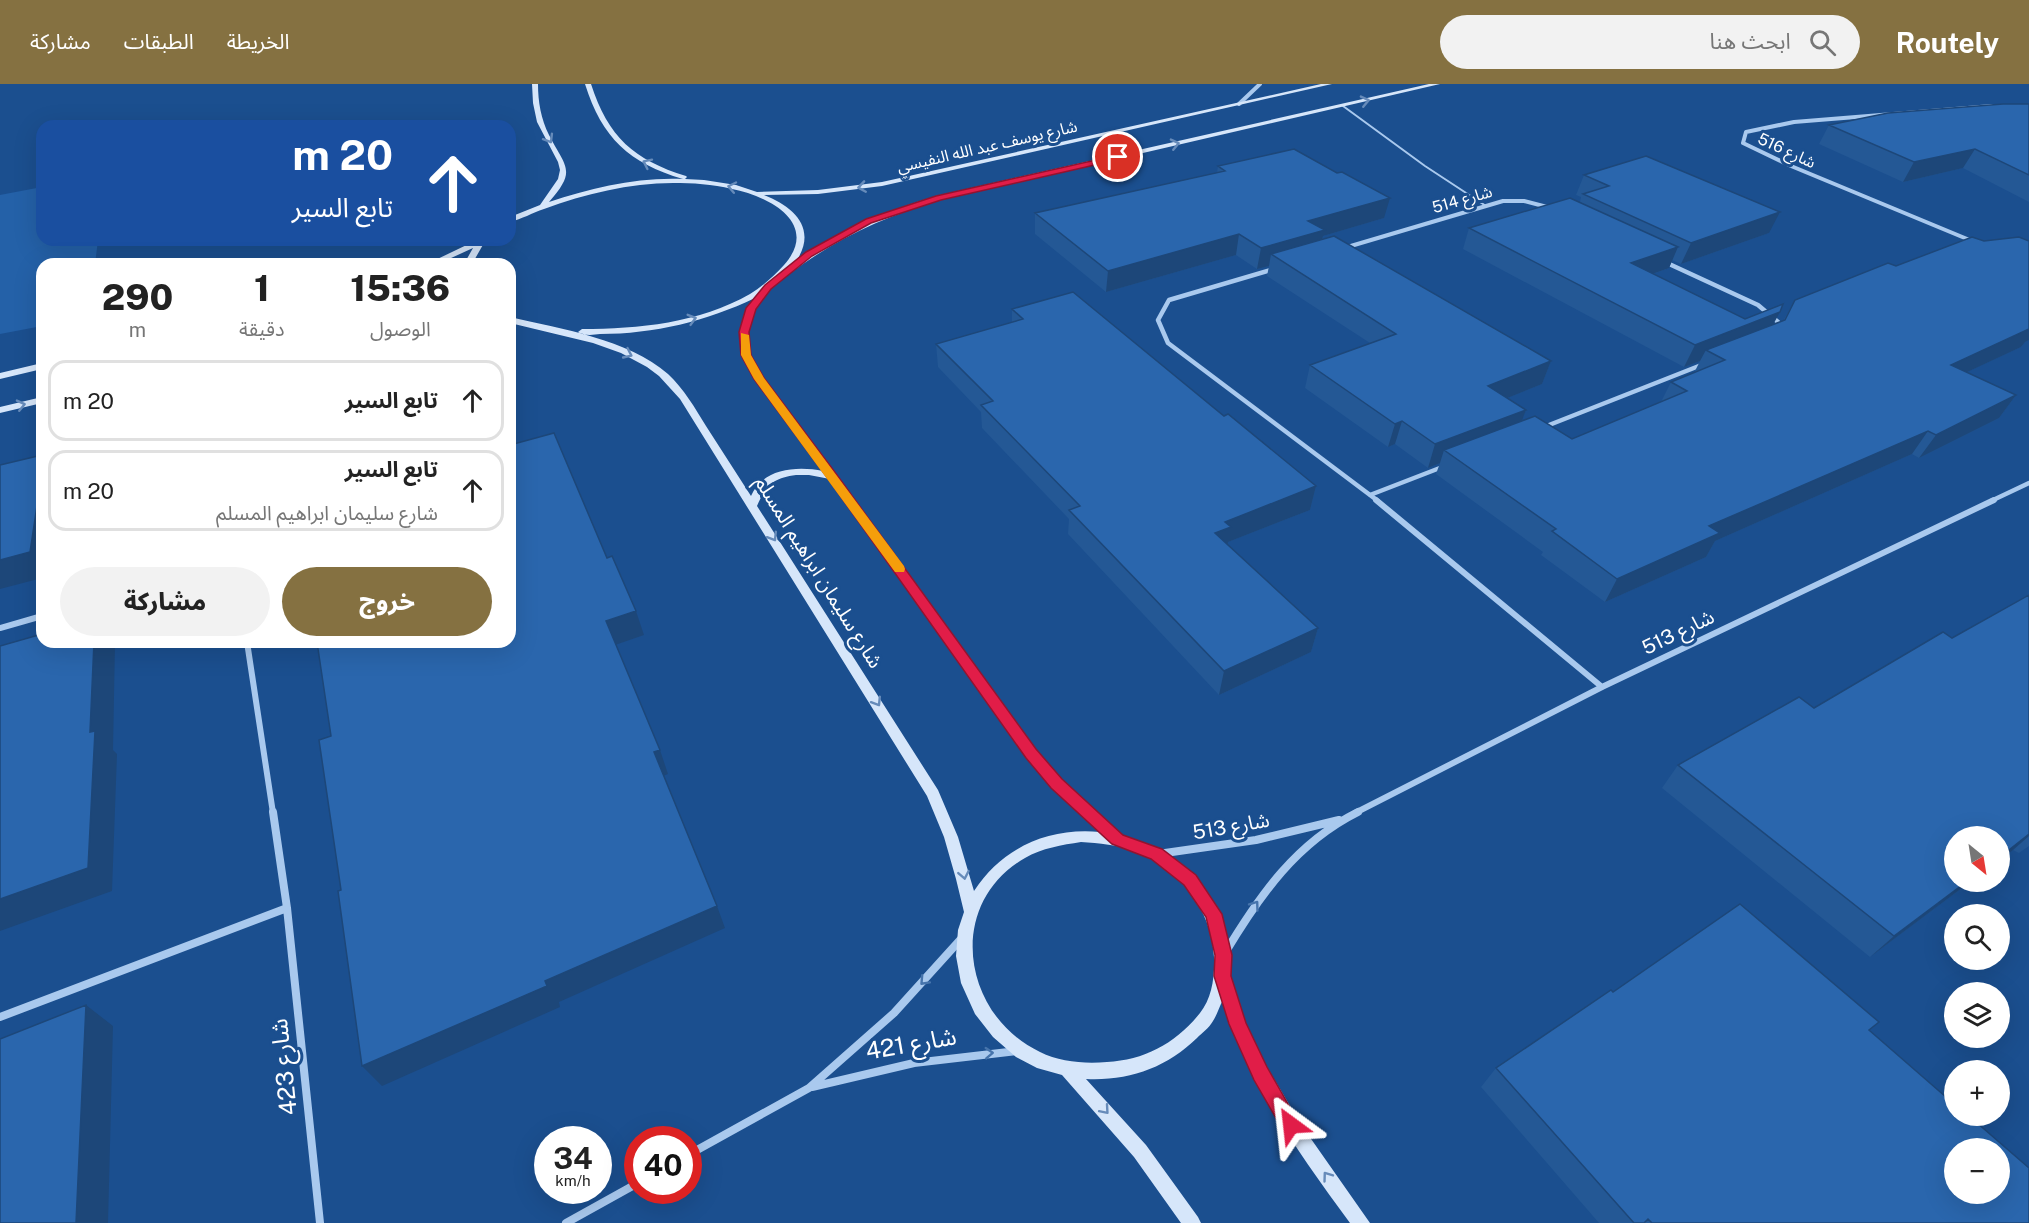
<!DOCTYPE html>
<html lang="ar">
<meta charset="utf-8">
<style>
:root{--surface:#fff;--page:#f2f2f2;--text:#222;--muted:#767676;--line:#e0e0e0;--accent:#857141}
body{margin:0;font-family:"Public Sans","Noto Sans Arabic",sans-serif;background:var(--page);color:var(--text);direction:rtl;height:100vh;display:flex;flex-direction:column;font-size:22px;white-space:nowrap}
*{box-sizing:border-box;margin:0}
p{font-size:20px;color:var(--muted)}
.icon{flex:none;width:33px;height:33px;fill:none;stroke:currentColor;stroke-width:2;stroke-linecap:round;stroke-linejoin:round}
.map{position:relative;flex:1;overflow:hidden;direction:ltr}
.sheet{position:absolute;left:36px;top:174px;width:480px;height:390px;display:flex;flex-direction:column;background:var(--surface);border-radius:18px;box-shadow:0 6px 24px #0002;direction:rtl}
.sheet>*{flex:none}
.hud{position:absolute;left:36px;top:36px;width:480px;height:126px;border-radius:18px;box-shadow:0 6px 24px #0002;direction:rtl;background:#1a4fa0;color:#fff;overflow:hidden}
.needle{width:39px;rotate:150deg}
.fabs{position:absolute;left:1944px;top:742px;display:grid;gap:12px}
.fabs a{display:grid;place-items:center;width:66px;height:66px;border-radius:50%;background:var(--surface);box-shadow:0 6px 24px #0002;font-size:30px}
.speed{position:absolute;left:534px;top:1042px;display:flex;gap:12px;font-size:30px;font-weight:700;text-align:center}
.speed>*{display:grid;place-content:center;width:78px;height:78px;border-radius:50%;background:var(--surface);box-shadow:0 6px 24px #0002;line-height:1}
.speed small{font-size:15px;font-weight:400}
.speed .limit{border:9px solid #d22;background:#fff;color:#111}
.pin{position:absolute;display:grid;place-items:center;width:51px;height:51px;color:#fff;margin:-26px;border:3px solid #fff;border-radius:50%;box-shadow:0 2px 6px #0007}
.me{position:absolute;width:66px;margin:-33px;rotate:330deg;stroke-linejoin:round;filter:drop-shadow(0 0 4px #0008)}
.turn{display:flex;align-items:center;gap:21px;height:126px;padding:0 24px;font-size:27px}
.turn .icon{width:78px;height:78px;stroke-width:2.5}
.turn b{display:block;font-size:42px;line-height:51px}
.eta{display:flex;justify-content:space-evenly;align-items:center;height:102px;text-align:center}
.eta b{font-size:36px;font-weight:800;line-height:42px}
.primary-button{display:flex;gap:12px;margin-top:auto;padding:12px 24px}
.primary-button a{flex:1;height:69px;border-radius:36px;background:var(--accent);color:#fff;font-size:24px;font-weight:800;line-height:69px;text-align:center}
.primary-button a+a{background:var(--page);color:var(--text)}
ul{padding:0;list-style:none}
li{display:flex;align-items:center;gap:18px;height:81px;margin:0 12px 9px;padding:0 12px;border:3px solid var(--line);border-radius:18px}
li div{flex:1}
li b{display:block;font-size:22px}
li em{font-style:normal}
header{display:flex;align-items:center;gap:36px;box-sizing:border-box;height:84px;padding:0 30px;background:var(--accent);color:#fff}
header strong{font-size:28px}
nav{display:flex;gap:33px;margin-inline-start:auto;font-size:21px}
.search{width:420px;height:54px;background:var(--page);display:flex;align-items:center;gap:15px;box-sizing:border-box;padding:0 21px;border-radius:33px;color:var(--muted);font-size:22px}
.map>svg:first-child{display:block}
.green{fill:#2461a8}
.lines{fill:none;stroke-linecap:round;stroke-linejoin:round}
.lane{stroke:#a9c9ee;stroke-width:2}
.street-far3{stroke:#a9c9ee;stroke-width:4}
.street-far2{stroke:#a9c9ee;stroke-width:4.5}
.street-far1{stroke:#a9c9ee;stroke-width:6}
.street{stroke:#a9c9ee;stroke-width:8}
.secondary{fill:#d6e6fa;fill-rule:evenodd}
.wall{fill:#245895}
.shaded-wall{fill:#1d4779}
.building{fill:#2a66ad;stroke:#1d4779;stroke-width:1.5;fill-rule:evenodd}
.oneway{stroke:#668bba}
.oneway2{stroke:#4674ac}
.route{fill:#e11d48;stroke:#92132f;stroke-width:1.5}
.slow{fill:#f59e0b}
.labels{text-anchor:middle;stroke-width:6;stroke-linejoin:round;paint-order:stroke}
.far-street-label{font-size:16px;fill:#fff;stroke:#1b4f8f}
.street-label{font-size:20px;fill:#fff;stroke:#1b4f8f}
.near-street-label{font-size:24px;fill:#fff;stroke:#1b4f8f}
</style>
<header>
<strong>Routely</strong>
<div class="search"><svg class="icon" aria-label="search" viewBox="0 0 24 24"><circle cx="10" cy="10" r="6"/><path d="M15 15l6 6"/></svg>ابحث هنا</div>
<nav><a>الخريطة</a><a>الطبقات</a><a>مشاركة</a></nav>
</header>
<div class="map">
<svg width="2029" height="1139" viewBox="0 0 2029 1139">
<rect width="100%" height="100%" fill="#1b4f8f"/>
<path class="green" d="M42 103V156H98L95 180H42V242L0 250V111Z"/>
<g class="lines">
<path class="lane" d="M1343 22 1425 82 1486 122"/>
<path class="street-far3" d="M1239 20 1260 0
M1972 157 1791 82 1743 59 1746 48 1794 38 1992 22
M1344 164 1503 117H1524L1551 124
M1663 177 1671 181"/>
<path class="street-far2" d="M1667 179 1758 221 1778 238 1774 247
M1274 185 1169 216 1158 236 1168 259 1378 417
M1544 343 1704 280
M1370 411 1445 382
M1991 417 2029 399"/>
<path class="street-far1" d="M1376 416 1602 603
M0 544 42 532
M247 558 273 729
M1355 729 1602 603 1994 416"/>
<path class="street" d="M273 728 287 824 320 1139
M1158 770 1256 756 1339 736
M1225 869C1260 811 1296 759 1358 728
M0 933 287 824
M812 1003 914 979 1017 967
M688 1071 809 1004 894 929 961 855
M566 1139 638 1099"/>
<path class="secondary" d="M532 0H538C538 18 541 35 549 51 566 84 577 86 549 118 591 104 637 93 683 95 629 79 602 54 585 0H591C608 53 634 76 686 92L687 93 685 95 704 96 736 101 757 108 818 106 882 98 1321 0H1332L882 102 818 110 764 111C794 123 817 144 797 176 839 146 887 127 936 112L1429 0H1440L941 116C885 132 835 155 788 191H784L772 202 755 224 748 248 750 271 763 294 837 391 1036 665 1061 695 1122 752 1151 761 1180 779 1197 795 1211 814 1223 840 1229 863V889L1247 942 1261 973 1302 1042 1370 1139H1350C1298 1068 1250 1001 1223 916 1219 923 1217 931 1213 937 1209 944 1202 949 1197 954 1166 984 1129 997 1086 995L1146 1061 1198 1133 1201 1139H1181L1134 1073 1062 991 1037 984 1016 973 993 953 975 930 961 899 956 872 958 846 964 828 956 795 944 753 927 712 680 315 659 292 647 283 621 269 593 259 510 239V233C561 245 628 255 668 290 684 305 695 324 706 342 721 365 736 389 751 412 763 384 797 382 823 387L756 297 742 271 740 248 747 224 755 214C707 237 654 250 600 250 593 251 584 252 578 248L582 245C639 245 699 239 750 210 763 202 774 192 784 181 821 139 768 112 732 105 712 100 693 99 673 99 629 99 585 110 544 125 532 129 522 135 510 138V133L540 121 558 95 560 86 558 78 537 38 533 19ZM796 391H809L830 395 1026 673 1051 703 1100 748C1048 743 1002 764 974 807L958 753 938 706 757 422C766 401 773 394 796 391ZM1081 758C1099 759 1118 761 1135 767 1179 783 1212 826 1214 873 1215 892 1212 914 1200 929 1176 959 1145 976 1107 978 1085 980 1060 978 1040 968 962 931 945 820 1025 774 1042 764 1062 761 1081 758Z
M477 156H483L484 159 472 180H464L473 164 438 180H427Z
M42 279V285L0 295V289Z
M42 313V319L0 329V323Z"/>
</g>
<path class="wall" d="M2029 20V118L1963 84 1903 98 1819 60 1829 41Z
M1218 82 1384 134 1323 152V155L1551 277 1542 300 1507 314 1526 326 1521 337 1572 355 1661 318 1671 298 1694 289 1700 277 1684 283 1463 165 1469 144 1580 118 1581 113 1576 111 1584 91 1769 149 1681 180 1672 176 1669 184 1653 190 1745 235 1773 240 1783 237 1795 216 1896 182 1984 157H2029V256L2025 258 2021 263 1967 288 2016 311 1999 334 1919 374 1912 370 1715 457 1706 473 1605 518 1541 471 1543 468 1436 390 1440 379 1428 384 1395 360 1388 363 1305 304 1310 281 1370 259 1267 192 1269 182 1257 185 1236 171 1106 208 1035 150V129L1217 89Z
M1012 225 1224 332 1316 402 1310 426 1228 458V461L1318 544 1311 568 1219 611 1068 450 1069 435 982 344 981 328 938 283 936 260 1012 238Z
M2029 511V762L2019 769 2013 766 1870 873 1662 704 1678 681 1814 624 1952 554Z
M1613 908 1869 946 2029 1139H1599L1481 1003 1496 984Z"/>
<path class="shaded-wall" d="M1975 65 1963 84 1903 98 1914 78Z
M1390 114 1384 134 1323 152 1320 167 1271 170 1269 182 1257 185 1261 164 1308 137Z
M1780 128 1769 149 1681 180 1691 159Z
M1239 150 1236 171 1106 208 1108 187Z
M1678 163 1669 184 1621 201 1631 179Z
M1780 228 1768 250 1706 266 1700 277 1684 283 1695 261Z
M2029 245V256L2025 258 2021 263 1935 303 1951 281Z
M1551 277 1542 300 1480 325 1488 302Z
M2016 311 1999 334 1919 374 1936 351Z
M1526 326 1517 349 1444 366 1440 379 1428 384 1435 360Z
M1402 337 1395 360 1388 363 1395 340Z
M1928 347 1912 370 1715 457 1706 473 1605 518 1617 495 1709 442Z
M42 389V494L0 505V476Z
M1316 402 1310 426 1228 458 1227 467 1215 449 1225 438Z
M636 527 644 551 615 561 606 537Z
M1318 544 1311 568 1219 611 1224 587Z
M94 558H115L113 666 117 670 112 807 0 847V815L90 648Z
M660 666 668 690 663 692 654 668Z
M2029 750V752L2013 766 2000 776V773Z
M1966 798H1970L1870 873 1894 852Z
M717 822 725 844 559 918 560 923 382 1002 362 982 545 897Z
M86 921 113 942 108 1139H76Z"/>
<path class="building" d="M2003 20H2029V91L1975 65 1914 78 1829 41 1888 29Z
M1294 65 1337 89 1342 88 1390 114 1308 137 1325 146 1261 164 1239 150 1108 187 1035 129 1225 87 1218 82Z
M1646 72 1780 128 1691 159 1583 110 1609 102 1584 91Z
M1570 114 1678 163 1631 179 1745 235 1783 220 1780 228 1695 261 1469 144Z
M1334 152 1551 277 1488 302 1526 326 1435 360 1402 337 1395 340 1310 281 1396 250 1271 170Z
M1972 153 1984 157 2019 153 2029 157V245L1951 281 2016 311 1936 351 1928 347 1709 442 1720 449 1617 495 1552 447 1556 445 1444 366 1535 332 1572 355 1687 307 1671 298 1725 276 1706 266 1785 236 1795 216 1888 179 1896 182Z
M1073 208 1224 332 1228 330 1316 402 1225 438 1231 443 1215 449 1318 544 1224 587 1069 426 1080 422 981 321 993 317 936 260 1023 235 1012 225Z
M554 349 607 474 612 472 636 527 606 537 660 666 654 668 717 822 545 897 547 902 362 982 338 807 341 806 319 656 331 652 317 558H510V361Z
M42 371V389L30 468 0 476V381Z
M2029 511V750L2000 773V753H1954V798H1966L1894 852 1678 681 1799 613 1814 624 1943 548 1952 554Z
M42 550V558H94L90 648 95 647 88 784 0 815V562Z
M1740 820 1879 938 1869 946 1954 1020V1032H1969L2029 1084V1139H1652L1648 1135 1644 1139H1634L1496 984 1611 906 1613 908ZM1954 1065H2000V1110H1954Z
M86 921 76 1139H0V955Z"/>
<defs><path id="oneway-chevron" d="M-2-3.5L2.5 0L-2 3.5" fill="none" stroke-width="1.6" stroke-linecap="round" stroke-linejoin="round" transform="scale(1.5)"/></defs>
<g class="oneway">
<use href="#oneway-chevron" transform="translate(1365 17) rotate(-13)"/>
<use href="#oneway-chevron" transform="translate(549 55) rotate(59)"/>
<use href="#oneway-chevron" transform="translate(1175 60) rotate(-13)"/>
<use href="#oneway-chevron" transform="translate(647 79) rotate(-154)"/>
<use href="#oneway-chevron" transform="translate(732 103) rotate(-168)"/>
<use href="#oneway-chevron" transform="translate(862 103) rotate(171)"/>
<use href="#oneway-chevron" transform="translate(692 235) rotate(-16)"/>
<use href="#oneway-chevron" transform="translate(628 270) rotate(25)"/>
<use href="#oneway-chevron" transform="translate(21 321) rotate(-13)"/>
<use href="#oneway-chevron" transform="translate(773 453) rotate(58)"/>
<use href="#oneway-chevron" transform="translate(877 618) rotate(58)"/>
<use href="#oneway-chevron" transform="translate(964 791) rotate(79)"/>
<use href="#oneway-chevron" transform="translate(1105 1026) rotate(49)"/>
<use href="#oneway-chevron" transform="translate(1327 1092) rotate(-126)"/>
</g>
<g class="oneway2">
<use href="#oneway-chevron" transform="translate(1255 821) rotate(-54)"/>
<use href="#oneway-chevron" transform="translate(924 897) rotate(133)"/>
<use href="#oneway-chevron" transform="translate(989 969) rotate(-3)"/>
</g>
<path class="route" d="M1118 71 1122 73 1121 75 941 116 871 139 812 172 771 205 756 225 749 248 751 271 764 294 837 391 1036 665 1062 695 1123 751 1162 765 1196 791 1222 830 1232 871 1231 892 1246 939 1267 983 1300 1041 1298 1048 1291 1051 1284 1048 1254 996 1229 940 1214 892 1215 871 1206 833 1184 801 1151 775 1112 760 1051 704 1026 674 829 396 754 295 741 271 739 248 746 224 765 201 806 168 866 135 936 112Z"/>
<path class="slow" d="M741 249 749 251 751 271 764 294 904 482 905 485 904 488H895L754 295 741 271Z"/>
<g class="labels">
<g class="far-street-label">
<text transform="translate(987 62) rotate(-13)" y="6">شارع يوسف عبد الله النفيسي</text>
<text transform="translate(1787 66) rotate(25)" y="6">شارع 516</text>
<text transform="translate(1462 115) rotate(-16)" y="6">شارع 514</text>
</g>
<g class="street-label">
<text transform="translate(819 488) rotate(58)" y="7">شارع سليمان ابراهيم المسلم</text>
<text transform="translate(1678 548) rotate(-26)" y="7">شارع 513</text>
<text transform="translate(1231 742) rotate(-10)" y="7">شارع 513</text>
</g>
<g class="near-street-label">
<text transform="translate(911 960) rotate(-10)" y="8">شارع 421</text>
<text transform="translate(284 983) rotate(-96)" y="8">شارع 423</text>
</g>
</g>
</svg>
<div class="fabs">
<a><svg class="needle" viewBox="-14 -14 28 28"><path d="M0-13l5 13h-10z" fill="#e53935"/><path d="M0 13l5-13h-10z" fill="#767676"/></svg></a>
<a><svg class="icon" aria-label="search" viewBox="0 0 24 24"><circle cx="10" cy="10" r="6"/><path d="M15 15l6 6"/></svg></a>
<a><svg class="icon" aria-label="layers" viewBox="0 0 24 24"><path d="M12 4l9 5-9 5-9-5zM3 14l9 5 9-5"/></svg></a>
<a>+</a>
<a>−</a>
</div>
<div class="speed"><div>34<small>km/h</small></div><div class="limit">40</div></div>
<div class="pin" style="left:1118px;top:73px;background:#d93025"><svg class="icon" aria-label="arrive" viewBox="0 0 24 24"><path d="M6 21V4h12l-3 4 3 4H6"/></svg></div>
<svg class="me" style="left:1291px;top:1041px" viewBox="-20 -20 40 40"><path d="M0-17L14 15 0 8-14 15z" fill="#e11d48" stroke="#fff" stroke-width="4"/></svg>
<div class="hud">
<div class="turn"><svg class="icon" aria-label="ahead" viewBox="0 0 24 24"><path d="M12 20V5M6 11l6-6 6 6"/></svg><div><b>20 m</b>تابع السير</div></div>
</div>
<section class="sheet">
<div class="eta">
<div><b>15:36</b><p>الوصول</p></div>
<div><b>1</b><p>دقيقة</p></div>
<div><b>290</b><p>m</p></div>
</div>
<ul>
<li><svg class="icon" aria-label="ahead" viewBox="0 0 24 24"><path d="M12 20V5M6 11l6-6 6 6"/></svg><div><b>تابع السير</b></div><em>20 m</em></li>
<li><svg class="icon" aria-label="ahead" viewBox="0 0 24 24"><path d="M12 20V5M6 11l6-6 6 6"/></svg><div><b>تابع السير</b><p>شارع سليمان ابراهيم المسلم</p></div><em>20 m</em></li>
</ul>
<div class="primary-button"><a>خروج</a><a>مشاركة</a></div>
</section>
</div>
